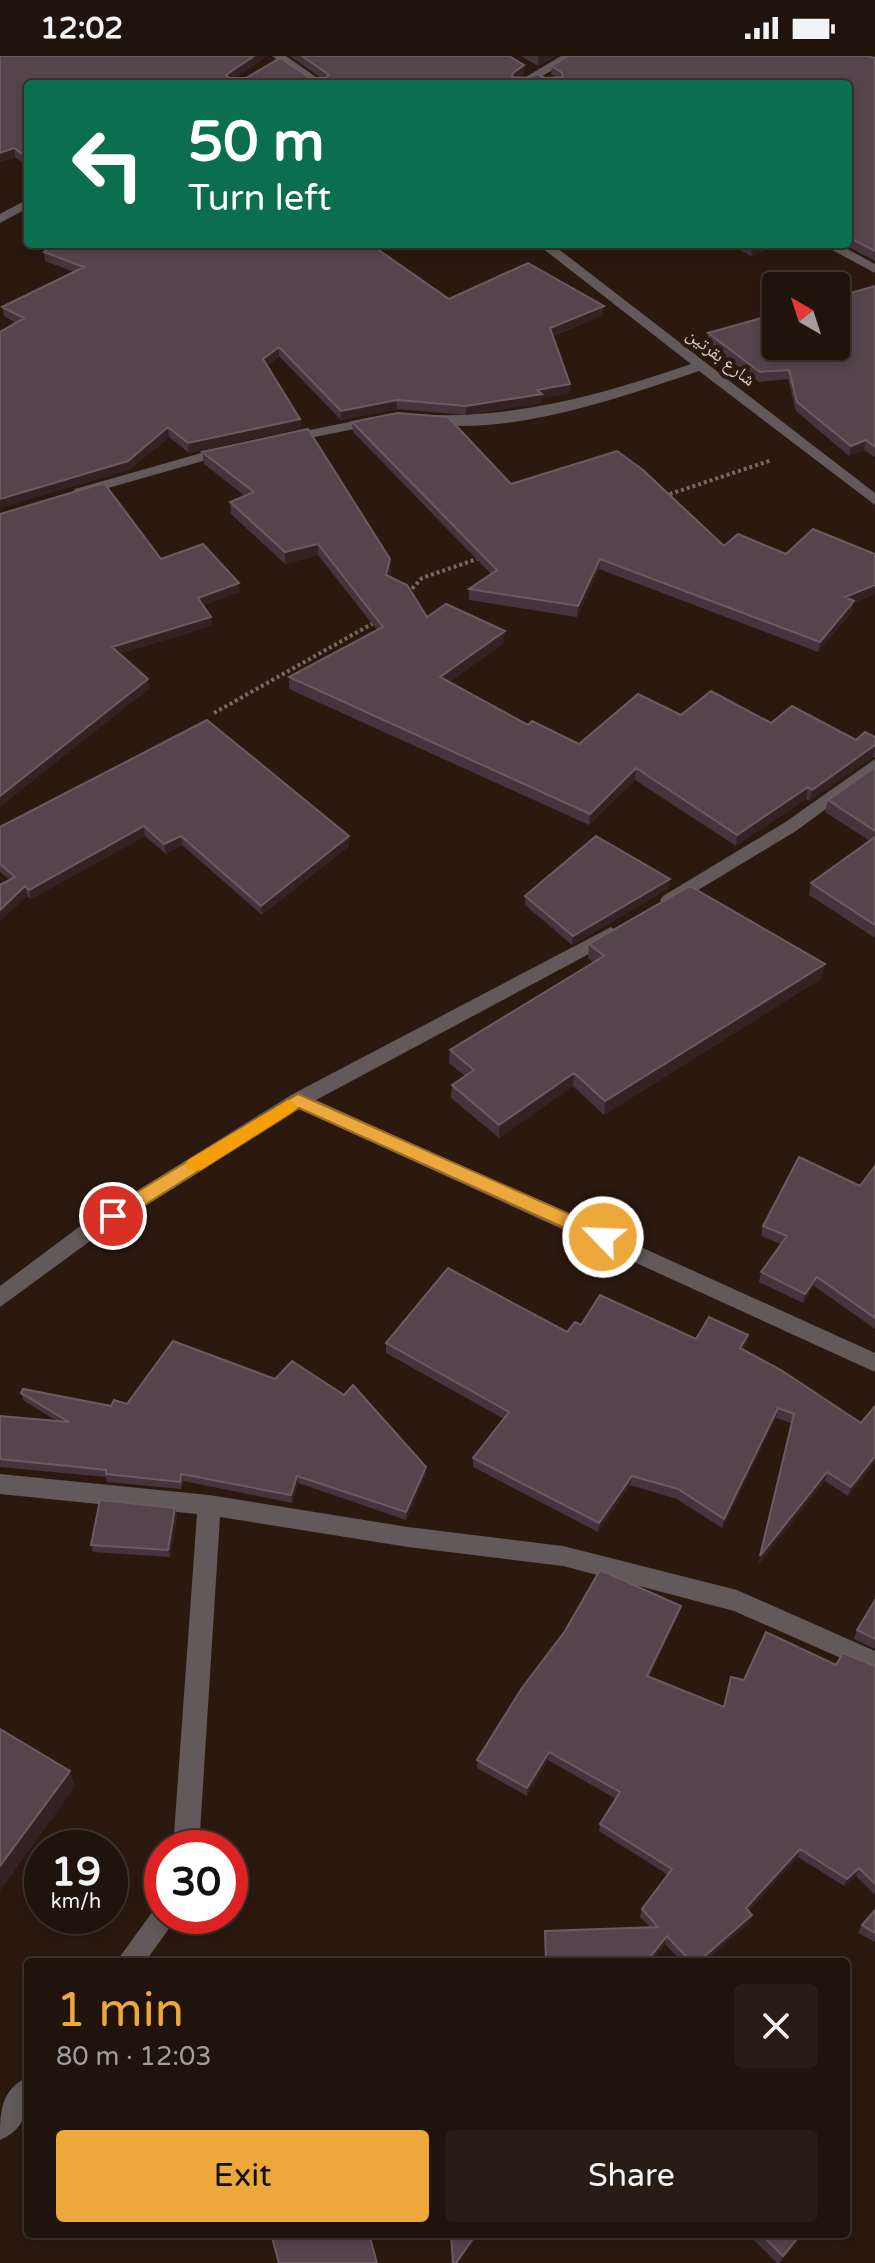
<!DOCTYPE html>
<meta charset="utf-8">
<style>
:root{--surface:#20130c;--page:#281c15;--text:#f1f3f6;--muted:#a29e9d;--line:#3d322d;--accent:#eda83b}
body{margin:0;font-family:"Varela Round","Noto Naskh Arabic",sans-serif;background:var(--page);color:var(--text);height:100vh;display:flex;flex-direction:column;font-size:30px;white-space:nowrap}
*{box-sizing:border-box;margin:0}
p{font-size:26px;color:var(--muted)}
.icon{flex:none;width:44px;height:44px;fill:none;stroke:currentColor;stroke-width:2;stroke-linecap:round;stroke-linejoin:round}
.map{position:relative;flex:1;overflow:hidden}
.side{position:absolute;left:24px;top:1902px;width:826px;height:280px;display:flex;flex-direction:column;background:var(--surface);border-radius:8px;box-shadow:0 4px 12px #0003,0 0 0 2px var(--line)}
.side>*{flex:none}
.banner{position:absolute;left:24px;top:24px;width:828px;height:168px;border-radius:8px;box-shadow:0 4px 12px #0003,0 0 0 2px var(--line);background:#0b6e4f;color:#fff;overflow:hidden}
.needle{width:52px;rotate:321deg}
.controls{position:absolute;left:762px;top:216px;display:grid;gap:16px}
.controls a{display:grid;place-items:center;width:88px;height:88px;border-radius:8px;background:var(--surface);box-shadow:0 4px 12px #0003,0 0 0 2px var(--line);font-size:40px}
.speed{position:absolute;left:24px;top:1774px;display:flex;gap:16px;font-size:40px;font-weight:700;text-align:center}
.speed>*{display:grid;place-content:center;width:104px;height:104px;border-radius:50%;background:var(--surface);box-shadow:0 4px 12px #0003,0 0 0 2px var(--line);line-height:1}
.speed small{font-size:20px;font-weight:400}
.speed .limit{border:12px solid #d22;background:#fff;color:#111}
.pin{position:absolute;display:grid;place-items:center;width:68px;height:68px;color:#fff;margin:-34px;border:4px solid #fff;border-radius:50%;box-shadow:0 2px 8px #0007}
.me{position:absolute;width:88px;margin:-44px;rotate:294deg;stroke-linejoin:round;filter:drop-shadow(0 0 6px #0008)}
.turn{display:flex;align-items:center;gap:28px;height:168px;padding:0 32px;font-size:36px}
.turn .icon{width:104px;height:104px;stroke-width:2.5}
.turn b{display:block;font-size:56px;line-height:68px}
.round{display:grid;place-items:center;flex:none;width:84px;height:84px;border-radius:8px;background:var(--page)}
.summary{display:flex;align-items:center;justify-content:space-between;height:136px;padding:0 32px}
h1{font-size:48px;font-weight:600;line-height:60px;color:var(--accent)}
.primary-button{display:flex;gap:16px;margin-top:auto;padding:16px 32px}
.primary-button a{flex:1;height:92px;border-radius:8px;background:var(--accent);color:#111;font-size:32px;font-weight:600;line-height:92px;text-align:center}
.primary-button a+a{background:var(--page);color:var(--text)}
.status{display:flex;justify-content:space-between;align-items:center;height:56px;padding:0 40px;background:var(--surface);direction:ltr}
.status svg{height:22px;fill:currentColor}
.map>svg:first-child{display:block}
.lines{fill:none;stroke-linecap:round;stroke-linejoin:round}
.path{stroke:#796961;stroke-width:4;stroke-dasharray:3 3;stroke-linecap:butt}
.minor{fill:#63595b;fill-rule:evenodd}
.wall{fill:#45333d}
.shaded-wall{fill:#342124}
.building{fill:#56444c;stroke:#6b5a60;stroke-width:2}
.route{fill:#eda83b;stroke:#9a6d26;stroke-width:2}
.slow{fill:#f59e0b}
.labels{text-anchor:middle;stroke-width:8;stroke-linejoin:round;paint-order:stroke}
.far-street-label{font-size:18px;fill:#ddd0ca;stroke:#2b1910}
</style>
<div class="status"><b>12:02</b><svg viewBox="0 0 49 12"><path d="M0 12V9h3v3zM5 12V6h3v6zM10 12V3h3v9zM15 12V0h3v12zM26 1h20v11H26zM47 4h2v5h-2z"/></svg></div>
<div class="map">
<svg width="875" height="2207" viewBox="0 0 875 2207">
<rect width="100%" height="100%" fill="#2b1910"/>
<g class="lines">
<path class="path" d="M664 440 772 404
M408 537 422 522 480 502
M214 657 377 565"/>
<path class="minor" d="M272 0H286L326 28H312Z
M561 0H576L529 28H514Z
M28 143V152L0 167V158Z
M537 188H552L875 437V449L699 315C623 341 502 383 422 366L420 363 427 359C519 362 604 338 691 308Z
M821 188H838L875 208V217Z
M379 360 386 364 384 367 285 387 278 383 285 379Z
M226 390 231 391V397L80 440 73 436 75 433Z
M875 703V717L796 775 675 848H663L660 844 663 840 784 767Z
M611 871 620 878 617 883 316 1044 875 1297V1316L299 1053 93 1183 0 1251V1230L79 1171 291 1039Z
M0 1418 209 1439 408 1471 563 1490 737 1534 875 1595V1617L734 1555 563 1510 408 1491 220 1461 199 1792H173L197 1458 0 1438Z
M162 1848V1860H178L145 1906H116L156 1851Z
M28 2021C28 2049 29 2072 0 2084 0 2057 0 2034 28 2021Z"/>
</g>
<path class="wall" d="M0 0H267L235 22H321L290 0H509L524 9V18L518 22H545L556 21 551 18 552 10 875 2V205L843 188H848V28H28V110L15 101 0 106Z
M521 0H555L538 10Z
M44 188H370L449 243 603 259 553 280 570 328 569 337 542 342V347L466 359 397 353 341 364 279 300 267 310 300 363 301 372 189 397 169 381 129 414 16 267 4 260 2 251 74 216 45 205 44 196 50 192Z
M729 188H780L751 200Z
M875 230V401L864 394 849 400 796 355 788 323 759 326 707 287 708 277Z
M352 366 511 428 724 490 786 498H875V538L853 547 852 555 818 596 599 513 577 561 469 544V533L491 518 353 376Z
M202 396 391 515 389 520 427 561 504 587 449 626 528 669 579 688 681 659 771 667 856 684 875 681V701H873L809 745 806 743 736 790 635 724 589 769 289 633V621L377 574 318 499 285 508 231 458 230 446 245 440 204 408Z
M207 664 349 790 262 859 182 789 166 798 145 780 31 843 27 840 0 865V829L10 824 0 816V771Z
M875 711V882L809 839 811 827 870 785 825 756 828 744Z
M670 823 669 832 572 889 525 849V840Z
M589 888 822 922 604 1059 573 1030 499 1082 451 1042 452 1029 465 1020 449 1007 450 994 594 907 588 902Z
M875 1110V1273L814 1230 803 1247 759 1226 761 1216 781 1188 761 1180 763 1170 860 1130Z
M581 1269 696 1283 748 1279 746 1288 743 1294 861 1367 875 1350V1406L848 1440 825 1425 758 1509 791 1367 776 1362 722 1472 677 1443 630 1429 598 1476 473 1411V1402L504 1363 386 1297V1287L567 1276Z
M21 1337 111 1350 127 1348 426 1419 406 1464 298 1427 292 1447 183 1425 181 1433 107 1426 106 1421 0 1411V1360L57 1365 24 1345Z
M175 1452 177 1459 170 1501 93 1496 91 1489Z
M875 1544V1593L854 1583 857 1574Z
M679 1558 649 1621 724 1651 744 1624 836 1609 875 1610V1839L856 1820 844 1830 798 1801 748 1855 750 1866 704 1906H682L665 1888 650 1906H545V1875L650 1871 640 1861 642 1853 668 1819 599 1775 600 1768 616 1743 548 1704 527 1740 477 1712V1704Z
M875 1854V1886L858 1877 862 1869Z
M748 2178H803L780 2207H777Z"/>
<path class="shaded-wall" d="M254 0H267L227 28 226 19Z
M540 0H555L538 10V1Z
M524 9V18L512 26 513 17Z
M14 92 15 101 0 106V97Z
M759 188H780L751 200 752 191Z
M604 250 603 259 549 281 550 272Z
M279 291V300L263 313V303Z
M570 328 569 337 542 342V347L466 359V350Z
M397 344V353L341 364V355Z
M300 363 301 372 189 397 188 387Z
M168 371 169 381 129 414 0 452V443Z
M866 384 864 394 849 400 851 390Z
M318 488V499L285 508V496Z
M390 503 391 515 386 531V519Z
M600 503 599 513 577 561 578 550Z
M239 527 240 536 199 551 198 542Z
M875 529V538L853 547 852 555 818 596 820 586 845 541Z
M211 561 212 570 114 600 112 591Z
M505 575 504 587 440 632V621Z
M148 623 150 632 0 751V740Z
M875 689 873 701 809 745 812 734Z
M636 712 635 724 589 769 590 758Z
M808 731 806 743 736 790 737 779Z
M144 770 145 780 31 843 29 834Z
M181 780 182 789 166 798 164 788Z
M349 780V790L262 859 261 850Z
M670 823 669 832 572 889 573 880Z
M25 830 27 840 0 865V854Z
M825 908 822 922 604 1059 605 1045Z
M574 1017 573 1030 499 1082V1069Z
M817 1221 814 1230 803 1247 805 1238Z
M748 1279 746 1288 738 1302 740 1292Z
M778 1352 776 1362 722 1472 724 1463Z
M875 1400V1406L848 1440 851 1431Z
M426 1411V1419L406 1464V1456Z
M827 1416 825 1425 758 1509 760 1500Z
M297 1420 298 1427 292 1447 291 1439Z
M632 1420 630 1429 598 1476 599 1467Z
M175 1452 177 1459 170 1501 168 1494Z
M681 1550 679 1558 645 1628 647 1620Z
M549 1696 548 1704 527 1740V1732Z
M70 1715 75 1731 0 1835V1810Z
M800 1793 798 1801 743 1860 746 1852Z
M859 1812 856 1820 844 1830 847 1823Z
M752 1859 750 1866 704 1906H698Z
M667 1880 665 1888 650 1906H646Z
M476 2178H479L458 2207H456Z
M801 2178H803L780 2207 783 2200Z"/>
<path class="building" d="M0 0H254L226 19 229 22H246L280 2 310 22H326L329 19 302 0H509L524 9 513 17 512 21 529 22 537 18 545 22 563 21 562 17 552 10 568 0H866L875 2V195L848 181V28H28V102L14 92 0 97Z
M56 188H370L449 243 528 207 604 250 550 272 570 328 537 334 542 338 466 350 397 344 341 355 279 291 263 303 300 363 188 387 168 371 128 405 0 443V276L24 262 2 251 84 211 44 196Z
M875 230V391L866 384 851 390 797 346 789 314 760 316 708 277 776 258V290H836V241Z
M397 357 448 361 511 428 617 395 643 414 724 490 738 478 786 498 813 473 875 498V529L845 541 854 545 820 586 600 503 578 550 469 533 497 514 352 366Z
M308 373 390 503 386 519 407 529 427 561 446 548 505 575 440 621 528 669 532 665 579 688 638 638 681 659 711 635 771 667 792 650 856 684 865 676 875 681V689L812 734 808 731 737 779 636 712 590 758 289 621 383 571 318 488 285 496 230 446 254 436 202 396Z
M104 427 161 503 203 488 239 527 198 542 211 561 112 591 148 623 0 740V458Z
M207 664 349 780 261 850 181 780 164 788 144 770 29 834 25 830 0 854V829L15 821 0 808V771Z
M875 711V775L828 744Z
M596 780 670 823 573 880 525 840Z
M875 781V869L811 827Z
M690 830 825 908 605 1045 574 1017 499 1069 452 1029 474 1014 450 994 604 900 589 888Z
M799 1101 860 1130 875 1110V1262L817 1221 805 1238 761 1216 787 1180 763 1170Z
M448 1212 567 1276 575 1266 581 1269 600 1239 696 1283 709 1261 748 1279 740 1292 781 1314 861 1367 875 1350V1400L851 1431 827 1416 760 1500 794 1358 778 1352 724 1463 678 1433 632 1420 599 1467 473 1402 509 1356 386 1287Z
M173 1285 275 1323 292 1305 344 1339 353 1329 426 1411 406 1456 297 1420 291 1439 181 1418 180 1426 106 1418V1414L0 1403V1360L69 1366 21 1337 23 1333 111 1350 114 1344 127 1348Z
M100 1444 175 1452 168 1494 91 1489Z
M600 1514 681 1550 647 1620 724 1651 731 1621 744 1624 766 1576 836 1609 843 1597 875 1610V1828L859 1812 847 1823 800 1793 746 1852 752 1859 698 1906H691L667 1880 646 1906H546L545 1875 658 1871 642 1853 672 1813 600 1768 620 1736 549 1696 527 1732 477 1704 522 1632 565 1575Z
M875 1544V1583L857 1574Z
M0 1673 70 1715 0 1810Z
M875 1854V1877L862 1869Z
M271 2178H369L377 2207H279Z
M451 2178H476L456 2207H453Z
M761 2178H801L783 2200Z"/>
<path class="route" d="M298 1038 610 1176 612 1181 610 1186H596L299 1052 119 1165H106L103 1160 106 1155Z"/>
<path class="slow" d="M288 1044 294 1046 297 1051 294 1055 201 1114H188L185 1109 188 1104Z"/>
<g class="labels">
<g class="far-street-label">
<text transform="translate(721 301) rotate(38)" y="6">شارع بقرتين</text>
</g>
</g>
</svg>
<div class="controls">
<a><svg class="needle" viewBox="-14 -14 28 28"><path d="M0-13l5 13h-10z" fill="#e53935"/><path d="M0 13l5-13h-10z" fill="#a29e9d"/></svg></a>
</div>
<div class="speed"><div>19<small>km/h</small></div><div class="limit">30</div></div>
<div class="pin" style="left:113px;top:1160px;background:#d93025"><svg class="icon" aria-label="arrive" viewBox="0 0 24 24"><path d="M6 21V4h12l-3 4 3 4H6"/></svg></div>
<svg class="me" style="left:603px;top:1181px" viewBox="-20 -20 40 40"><circle r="17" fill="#eda83b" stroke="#fff" stroke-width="3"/><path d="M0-11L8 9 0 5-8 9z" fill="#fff"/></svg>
<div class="banner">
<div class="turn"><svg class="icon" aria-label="left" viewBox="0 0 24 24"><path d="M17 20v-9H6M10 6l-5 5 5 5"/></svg><div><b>50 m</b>Turn left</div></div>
</div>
<section class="side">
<div class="summary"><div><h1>1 min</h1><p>80 m · 12:03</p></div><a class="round"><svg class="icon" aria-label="close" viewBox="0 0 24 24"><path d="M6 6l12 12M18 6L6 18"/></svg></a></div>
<div class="primary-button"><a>Exit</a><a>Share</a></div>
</section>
</div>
